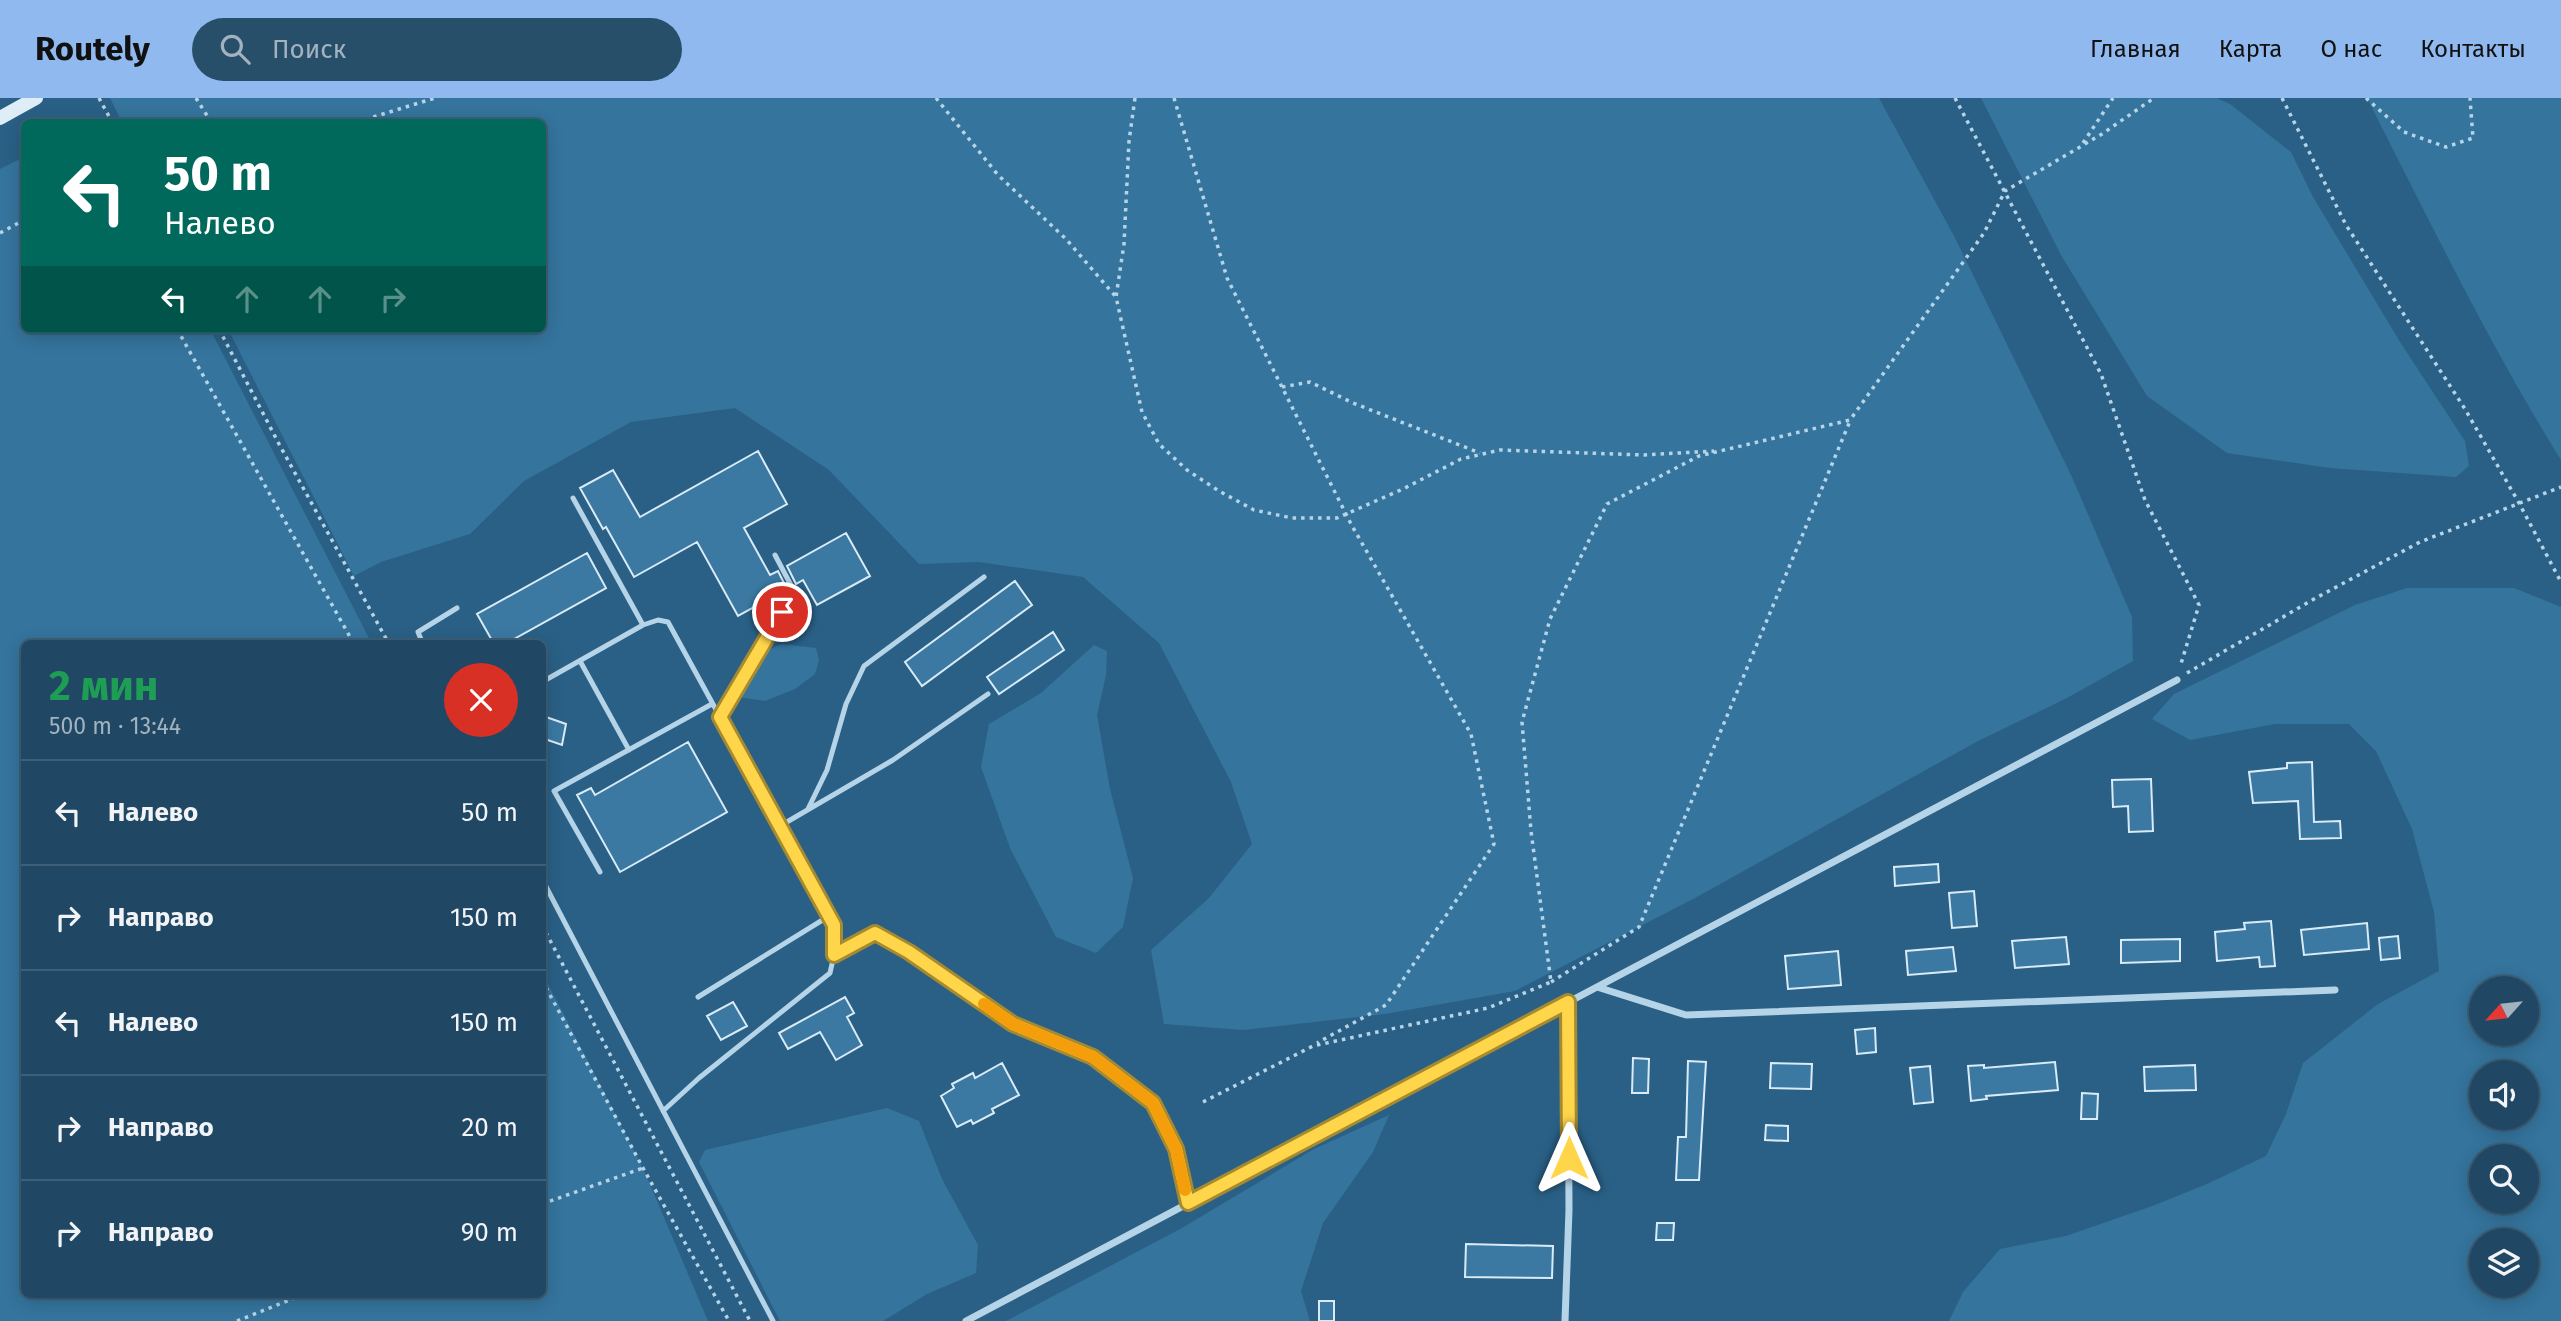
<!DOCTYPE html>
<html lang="ru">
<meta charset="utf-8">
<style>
:root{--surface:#204864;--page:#284f6a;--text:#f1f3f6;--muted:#a2b2bf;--line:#3d6078;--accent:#90b9f0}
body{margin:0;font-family:"Fira Sans",sans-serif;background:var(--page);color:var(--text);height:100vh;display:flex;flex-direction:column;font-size:26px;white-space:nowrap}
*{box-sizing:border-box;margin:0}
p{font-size:23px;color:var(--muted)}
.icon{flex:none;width:38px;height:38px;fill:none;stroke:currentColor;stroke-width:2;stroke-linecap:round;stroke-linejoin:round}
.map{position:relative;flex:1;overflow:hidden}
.side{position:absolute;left:21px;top:542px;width:525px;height:658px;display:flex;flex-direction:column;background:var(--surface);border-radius:10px;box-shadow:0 4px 18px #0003,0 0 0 2px var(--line)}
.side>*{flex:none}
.hud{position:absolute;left:21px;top:21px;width:525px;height:214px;border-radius:10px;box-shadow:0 4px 18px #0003,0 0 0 2px var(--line);background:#00695c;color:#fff;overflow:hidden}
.needle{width:46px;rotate:243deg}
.fabs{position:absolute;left:2469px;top:878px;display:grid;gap:14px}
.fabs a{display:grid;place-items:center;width:70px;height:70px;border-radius:50%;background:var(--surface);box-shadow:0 4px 18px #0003,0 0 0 2px var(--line);font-size:35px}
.pin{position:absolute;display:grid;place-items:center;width:60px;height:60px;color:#fff;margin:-30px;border:4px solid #fff;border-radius:50%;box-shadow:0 2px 7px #0007}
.me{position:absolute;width:77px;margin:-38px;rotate:0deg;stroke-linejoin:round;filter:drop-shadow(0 0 5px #0008)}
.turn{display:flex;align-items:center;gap:24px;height:147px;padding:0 28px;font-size:32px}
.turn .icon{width:91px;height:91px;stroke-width:2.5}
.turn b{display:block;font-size:49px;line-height:60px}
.lanes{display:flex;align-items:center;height:66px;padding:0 28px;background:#0003;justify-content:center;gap:35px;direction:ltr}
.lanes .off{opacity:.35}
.round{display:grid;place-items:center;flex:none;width:74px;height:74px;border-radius:37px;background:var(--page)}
.headline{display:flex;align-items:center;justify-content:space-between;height:119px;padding:0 28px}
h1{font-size:42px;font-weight:700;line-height:52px;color:#1e9e55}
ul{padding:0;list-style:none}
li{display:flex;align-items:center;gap:21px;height:105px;padding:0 28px;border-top:2px solid var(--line)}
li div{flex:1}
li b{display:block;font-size:26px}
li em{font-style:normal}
header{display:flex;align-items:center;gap:42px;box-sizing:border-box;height:98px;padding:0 35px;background:var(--accent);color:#111}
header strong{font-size:33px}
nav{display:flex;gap:38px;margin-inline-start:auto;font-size:24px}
.search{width:490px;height:63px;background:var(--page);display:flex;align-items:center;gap:18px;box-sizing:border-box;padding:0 24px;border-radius:38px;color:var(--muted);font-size:26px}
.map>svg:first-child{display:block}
.green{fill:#35749d;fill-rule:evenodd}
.building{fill:#3b79a2;stroke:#d9ebf6;stroke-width:2}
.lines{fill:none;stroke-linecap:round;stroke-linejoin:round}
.path{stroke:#b6d4e7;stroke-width:3.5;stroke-dasharray:3.5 5;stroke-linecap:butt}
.lane{stroke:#b6d4e7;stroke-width:5}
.street{stroke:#b6d4e7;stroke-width:7}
.secondary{stroke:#dfedf7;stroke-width:14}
.route-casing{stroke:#a68a30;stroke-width:18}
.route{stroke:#ffd54a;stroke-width:12}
.slow{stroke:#f59e0b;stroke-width:12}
</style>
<header>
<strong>Routely</strong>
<div class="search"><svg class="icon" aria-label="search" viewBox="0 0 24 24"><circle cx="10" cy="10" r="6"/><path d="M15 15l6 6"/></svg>Поиск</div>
<nav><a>Главная</a><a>Карта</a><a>О нас</a><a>Контакты</a></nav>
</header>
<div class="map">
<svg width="2561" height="1223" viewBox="0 0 2561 1223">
<rect width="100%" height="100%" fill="#2a6086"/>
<path class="green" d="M110 0H1879L1954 138 2072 379 2132 519 2133 563 2067 600 1978 643 1695 800 1515 893 1385 916 1243 932 1164 926 1151 852 1209 800 1252 746 1231 684 1159 545 1083 479 979 464 919 466 829 372 735 310 631 324 524 383 470 436 381 464 354 478 228 231H542V24H122Z
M1981 0H2217L2230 6 2291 54 2313 99 2400 244 2465 343 2469 368 2456 379 2330 370 2227 355 2147 298 2061 157Z
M2367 0H2561V362C2489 246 2429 122 2367 0Z
M24 59V231H210L372 546H24V1197H542L543 876 643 1070 708 1223H0V71Z
M2407 490H2514L2561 509V1223H1949L1963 1194 2000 1151 2066 1138 2155 1107 2207 1086 2266 1058 2286 1016 2303 965 2378 906 2439 873 2434 814 2412 731 2376 653 2349 626H2275L2190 642 2152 621 2174 596 2355 507ZM2482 891H2527V936H2482ZM2482 975H2527V1020H2482ZM2482 1059H2527V1104H2482ZM2482 1143H2527V1188H2482Z
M781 546 816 550 819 562 815 576 795 591 765 603 737 599 741 565Z
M1094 547 1107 553 1106 577 1097 617 1110 691 1133 780 1123 829 1096 855 1056 839 1010 750 981 669 989 626 1041 595Z
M887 1010 919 1023 942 1081 978 1147 976 1175 927 1196 883 1223H780L699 1064 705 1052Z
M1389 1017 1373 1054 1323 1125 1301 1193 1310 1223H1006L1182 1130 1314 1051Z"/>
<path class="building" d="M758 353 787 406 744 430 770 477 778 473 787 491 738 518 697 444 634 479 606 429 603 431 580 390 613 372 640 419Z
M846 435 870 478 817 507 803 482 796 486 787 468Z
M587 455 606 490 505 546H494L477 516Z
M1015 483 1032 507 922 588 905 564Z
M1053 534 1064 552 999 596 987 579Z
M546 619 566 626 562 647 542 640Z
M688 644 727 714 620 774 577 697 591 690 595 697Z
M2312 664 2314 724 2340 723 2341 740 2300 741 2298 703 2253 705 2249 674 2287 670V665Z
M2151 681 2153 733 2129 734 2128 708 2113 709 2112 682Z
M1938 766 1939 784 1895 788 1894 769Z
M1974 793 1977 828 1952 830 1949 795Z
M2271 823 2275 868 2260 869 2259 859 2217 863 2215 834 2245 831 2244 825Z
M2367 825 2369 851 2304 857 2301 832Z
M2398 838 2400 860 2381 862 2379 840Z
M2066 839 2069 866 2015 870 2012 843Z
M2180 841V863L2121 865V842Z
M1953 849 1956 873 1908 877 1906 853Z
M1838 853 1841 887 1788 891 1785 858Z
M845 899 854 915 847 919 862 947 836 962 820 934 788 951 779 935Z
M733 904 747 928 721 942 707 918Z
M1875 930 1876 954 1857 956 1855 932Z
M1633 960 1649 961 1648 995H1632Z
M1688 963 1706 964 1699 1082H1676L1678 1039H1686Z
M2055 964 2058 992 1986 998 1987 1001 1971 1003 1968 968 1984 967V970Z
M1002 965 1019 997 992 1011 994 1015 973 1026 971 1022 957 1029 941 998 954 990 952 986 973 975 975 980Z
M1771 965 1812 966 1811 991 1770 990Z
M2195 967 2196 992 2145 993 2144 969Z
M1930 968 1933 1004 1914 1006 1910 970Z
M2082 995 2098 996 2097 1021H2081Z
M1766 1027 1788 1028V1043L1765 1042Z
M1657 1125H1674L1673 1142H1656Z
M1466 1146 1553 1148 1552 1180 1465 1179Z
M1319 1203H1334V1223H1319Z"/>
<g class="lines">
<path class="path" d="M99 0 112 24
M196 0 211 24
M936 0 998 77 1066 141 1116 199
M1135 0 1129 43 1124 146 1116 199 1142 314 1159 346 1187 372 1219 393 1254 412 1292 420H1337L1403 391 1461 361 1500 352 1644 357 1714 353
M1174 0 1227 180 1351 426 1471 636 1494 746 1386 907 1317 945
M1955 0 2101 276 2145 402 2199 507 2180 569
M2282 0 2346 127 2465 311 2519 405 2561 484
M2366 0 2404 34 2446 49 2473 40 2470 0
M357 24 435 0
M2083 45 2113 0
M0 135 24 122
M177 231 354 546
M219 231 279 346 389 546
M1282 289 1310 284 1353 305 1480 355
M2187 575 2314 501 2420 444 2561 389
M542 827 750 1223
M542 882 643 1070 729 1223
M1551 884 1639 829 1850 323
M1203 1004 1313 948 1488 910 1551 884 1531 733 1522 624 1550 521 1607 406 1699 358 1850 322 1984 135 2005 93 2102 36 2154 0
M542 1106 643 1070
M237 1223 302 1197"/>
<path class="lane" d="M573 400 643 527
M423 546 418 534 457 510
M580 563 629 652
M542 584 643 527 658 522 668 524 834 827V857
M720 619 794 493 775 457
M808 711 827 672 846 606 864 568 984 479
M780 728 893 662 988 596
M600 774 554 693 712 606
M542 781 773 1223
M698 899 829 818
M663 1013 699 980 830 875 834 857 875 835 909 854 1013 926 1093 959 1153 1005 1176 1051 1188 1106"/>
<path class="street" d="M1597 889 1686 917 2335 892
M966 1223 2177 582
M1565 1223 1569 1112 1568 904"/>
<path class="secondary" d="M0 20 36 0"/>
</g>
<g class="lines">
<g class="route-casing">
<path id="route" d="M782 514 720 619 834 827V857L875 835 909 854 1013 926 1093 959 1153 1005 1176 1051 1188 1105 1568 904 1569 1060"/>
</g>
<use href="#route" class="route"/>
<path class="slow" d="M984 906 1013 926 1093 959 1153 1005 1176 1051 1185 1092"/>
</g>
</svg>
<div class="fabs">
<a><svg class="needle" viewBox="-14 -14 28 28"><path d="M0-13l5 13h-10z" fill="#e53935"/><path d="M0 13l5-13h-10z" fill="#a2b2bf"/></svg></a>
<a><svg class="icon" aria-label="sound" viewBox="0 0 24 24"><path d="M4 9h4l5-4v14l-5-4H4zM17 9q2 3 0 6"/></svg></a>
<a><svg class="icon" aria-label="search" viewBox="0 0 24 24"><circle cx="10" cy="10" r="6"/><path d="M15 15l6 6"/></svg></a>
<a><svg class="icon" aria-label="layers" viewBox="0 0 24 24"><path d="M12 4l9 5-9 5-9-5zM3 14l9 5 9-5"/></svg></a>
</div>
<div class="pin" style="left:782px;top:514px;background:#d93025"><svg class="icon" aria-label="arrive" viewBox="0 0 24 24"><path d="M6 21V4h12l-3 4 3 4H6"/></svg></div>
<svg class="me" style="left:1569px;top:1060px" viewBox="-20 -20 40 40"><path d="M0-17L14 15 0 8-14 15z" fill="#ffd54a" stroke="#fff" stroke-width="4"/></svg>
<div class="hud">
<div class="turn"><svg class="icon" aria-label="left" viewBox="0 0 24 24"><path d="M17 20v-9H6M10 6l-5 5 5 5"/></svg><div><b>50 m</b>Налево</div></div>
<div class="lanes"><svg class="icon" aria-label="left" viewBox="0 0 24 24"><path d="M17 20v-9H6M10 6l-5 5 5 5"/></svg><svg class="icon off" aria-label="ahead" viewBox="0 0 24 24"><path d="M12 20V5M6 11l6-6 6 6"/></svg><svg class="icon off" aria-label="ahead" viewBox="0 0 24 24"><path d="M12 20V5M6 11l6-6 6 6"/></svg><svg class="icon off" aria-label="right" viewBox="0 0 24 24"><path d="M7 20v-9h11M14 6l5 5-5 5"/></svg></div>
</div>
<section class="side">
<div class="headline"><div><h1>2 мин</h1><p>500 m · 13:44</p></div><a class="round" style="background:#d93025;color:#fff"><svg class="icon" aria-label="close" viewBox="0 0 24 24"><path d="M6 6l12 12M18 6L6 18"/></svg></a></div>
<ul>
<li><svg class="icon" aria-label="left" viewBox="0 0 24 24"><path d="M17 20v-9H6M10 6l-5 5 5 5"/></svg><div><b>Налево</b></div><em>50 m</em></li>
<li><svg class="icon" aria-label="right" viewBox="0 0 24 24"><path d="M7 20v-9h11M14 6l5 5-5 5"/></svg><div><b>Направо</b></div><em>150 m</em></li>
<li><svg class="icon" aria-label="left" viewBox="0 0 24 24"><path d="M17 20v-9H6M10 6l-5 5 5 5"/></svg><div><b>Налево</b></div><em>150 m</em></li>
<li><svg class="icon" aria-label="right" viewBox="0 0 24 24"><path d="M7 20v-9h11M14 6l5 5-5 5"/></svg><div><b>Направо</b></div><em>20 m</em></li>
<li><svg class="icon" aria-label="right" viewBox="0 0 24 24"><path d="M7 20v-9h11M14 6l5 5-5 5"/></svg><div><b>Направо</b></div><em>90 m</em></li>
</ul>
</section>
</div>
